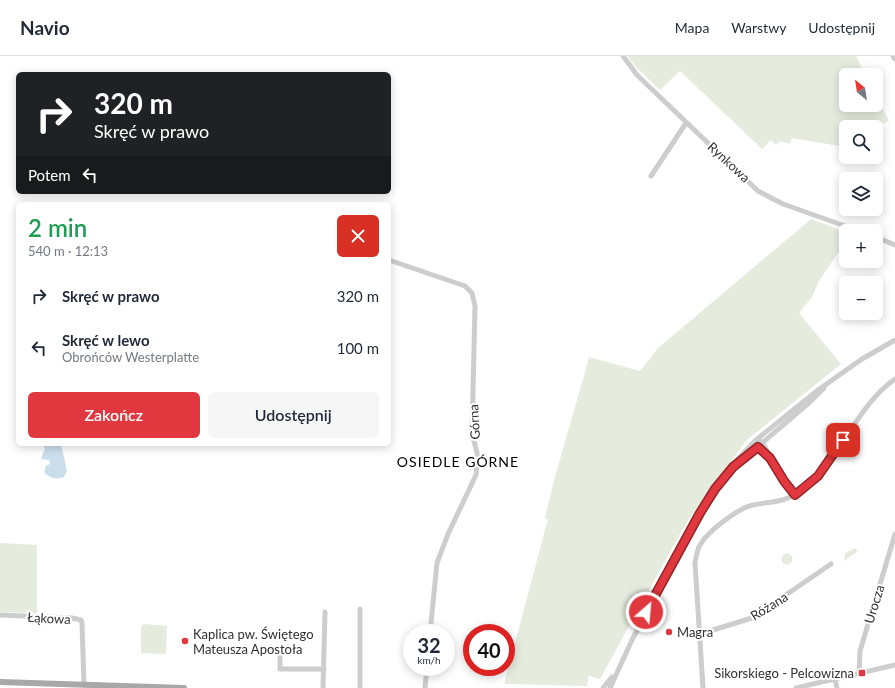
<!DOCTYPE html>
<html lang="pl">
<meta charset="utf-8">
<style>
:root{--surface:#fff;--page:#f6f6f7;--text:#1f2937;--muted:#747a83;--line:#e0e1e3;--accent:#e0383e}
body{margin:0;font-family:Lato,sans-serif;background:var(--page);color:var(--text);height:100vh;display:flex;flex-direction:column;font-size:15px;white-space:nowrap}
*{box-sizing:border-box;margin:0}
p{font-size:13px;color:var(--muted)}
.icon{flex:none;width:22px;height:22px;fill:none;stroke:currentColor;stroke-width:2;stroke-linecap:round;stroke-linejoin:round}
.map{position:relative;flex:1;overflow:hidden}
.side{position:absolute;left:16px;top:146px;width:375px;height:244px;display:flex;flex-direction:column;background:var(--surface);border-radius:6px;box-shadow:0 2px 10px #0003}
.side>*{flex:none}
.hud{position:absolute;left:16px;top:16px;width:375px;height:122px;border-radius:6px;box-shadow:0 2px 10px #0003;background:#202124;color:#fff;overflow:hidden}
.needle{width:26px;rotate:330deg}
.tools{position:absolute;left:839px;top:12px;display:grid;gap:8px}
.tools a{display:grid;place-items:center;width:44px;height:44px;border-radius:6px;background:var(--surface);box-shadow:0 2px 10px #0003;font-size:20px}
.speed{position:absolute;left:403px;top:568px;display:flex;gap:8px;font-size:20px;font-weight:700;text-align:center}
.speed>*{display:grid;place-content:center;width:52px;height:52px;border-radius:50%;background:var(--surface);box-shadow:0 2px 10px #0003;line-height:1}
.speed small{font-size:10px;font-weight:400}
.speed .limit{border:6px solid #d22;background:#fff;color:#111}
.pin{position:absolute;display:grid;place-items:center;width:34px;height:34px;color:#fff;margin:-17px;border-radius:8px;box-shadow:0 2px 6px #0006}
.me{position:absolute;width:44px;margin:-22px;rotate:27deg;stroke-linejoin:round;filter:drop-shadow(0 0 3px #0008)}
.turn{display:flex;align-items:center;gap:14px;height:84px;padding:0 12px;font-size:18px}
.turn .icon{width:52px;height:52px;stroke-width:2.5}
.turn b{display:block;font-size:28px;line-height:34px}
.then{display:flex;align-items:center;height:38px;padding:0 12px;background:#0003;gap:8px;font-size:15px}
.round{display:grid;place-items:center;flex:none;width:42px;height:42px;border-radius:6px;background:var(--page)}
.headline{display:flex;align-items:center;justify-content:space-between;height:68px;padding:0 12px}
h1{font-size:24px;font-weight:600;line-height:30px;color:#1e9e55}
.primary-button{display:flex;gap:8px;margin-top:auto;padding:8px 12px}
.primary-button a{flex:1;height:46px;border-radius:6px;background:var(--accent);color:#fff;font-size:16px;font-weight:600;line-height:46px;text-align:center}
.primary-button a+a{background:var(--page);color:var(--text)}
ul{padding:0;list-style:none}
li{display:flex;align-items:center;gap:12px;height:52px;padding:0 12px}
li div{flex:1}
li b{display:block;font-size:15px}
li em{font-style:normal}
header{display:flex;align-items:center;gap:24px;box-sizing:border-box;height:56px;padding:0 20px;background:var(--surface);border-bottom:1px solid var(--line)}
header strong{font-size:19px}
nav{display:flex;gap:22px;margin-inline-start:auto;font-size:14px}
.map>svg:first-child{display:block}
.green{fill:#e5ecde}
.water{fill:#cbdeeb}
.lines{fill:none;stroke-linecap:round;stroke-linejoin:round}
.minor{stroke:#cdcdcd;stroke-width:5}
.major{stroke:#a8a8a8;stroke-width:6}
.route-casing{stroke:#922428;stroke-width:10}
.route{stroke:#e0383e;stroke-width:7}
.poi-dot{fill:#e0383e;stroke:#fff;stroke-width:1.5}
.labels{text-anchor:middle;stroke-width:4;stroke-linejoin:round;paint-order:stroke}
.street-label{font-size:13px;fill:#303030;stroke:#fff}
.poi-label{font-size:13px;fill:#303030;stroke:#fff;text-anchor:start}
.neighbourhood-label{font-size:14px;letter-spacing:1px;fill:#000;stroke:#fff}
</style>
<header>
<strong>Navio</strong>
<nav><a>Mapa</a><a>Warstwy</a><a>Udostępnij</a></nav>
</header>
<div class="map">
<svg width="895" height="632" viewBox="0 0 895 632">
<rect width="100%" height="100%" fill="#fff"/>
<path class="green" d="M627 0H856L865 19H846V49H876V40L889 65 876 71H846V87L839 90 792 82 790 88 780 85 776 89 771 84 762 93 680 15 660 34 638 13Z
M811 163 841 174 842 180 846 185 819 225 812 241 799 257 841 308 747 384 712 430 685 469 600 623 589 620 587 630 504 628 548 463 545 462C557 408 575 355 589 301L640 315 658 292Z
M0 487 37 489V557L0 556Z
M855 492 858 495 844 505 845 497Z
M781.5 503a5.5 5.5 0 1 1 11 0a5.5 5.5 0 1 1-11 0Z
M144 568 167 570 166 596 165 598 141 597V571Z"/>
<path class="water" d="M42 388H61L67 415 64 421C57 424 49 422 44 416L46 410 50 408 49 404 41 403 45 392Z"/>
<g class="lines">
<path class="minor" d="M623 0 637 19 758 135 783 148 859 175
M893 0 895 3
M651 120 686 67
M876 181 895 189
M389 204 465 230 472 237 475 250 472 377 478 401 476 419 448 478 437 507 430 577
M759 385 762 386 783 425 795 439
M757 389 769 402
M735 410 810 346 824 332
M0 559 72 562 81 564 82 567 84 629
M700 578 752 562 831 508
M280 593V613H324
M859 618 860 595 895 478
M835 623 837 632
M323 632 325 556
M360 632V553
M425 632 427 611
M603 632 612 621
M610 632 632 584 700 457 737 404 756 384 818 334 862 303 895 284
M703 632 695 507C696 501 697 494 700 489 707 476 738 452 753 449 773 445 783 448 801 434 841 405 854 352 895 323
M796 632 895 609"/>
<path class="major" d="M0 626 184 632"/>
</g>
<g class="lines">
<g class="route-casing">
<path id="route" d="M646 556 700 457 715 433 733 411 758 391 770 402 784 425 795 439 818 420 843 384"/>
</g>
<use href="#route" class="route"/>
</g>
<g class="poi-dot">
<circle cx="669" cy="576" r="4"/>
<circle cx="185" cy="585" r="4"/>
<rect x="858" y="613" width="8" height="8" rx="2"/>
</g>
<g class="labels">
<g class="street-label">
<text transform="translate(729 106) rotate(43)" y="5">Rynkowa</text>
<text transform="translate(474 366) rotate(-93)" y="5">Górna</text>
<text transform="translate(874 548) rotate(-73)" y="5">Urocza</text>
<text transform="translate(769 550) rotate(-32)" y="5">Różana</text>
<text transform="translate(49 562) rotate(3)" y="5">Łąkowa</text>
</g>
<g class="poi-label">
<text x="677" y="581">Magra</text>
<text x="193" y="583">Kaplica pw. Świętego<tspan x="193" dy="15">Mateusza Apostoła</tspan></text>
<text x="854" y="622" text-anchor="end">Sikorskiego - Pelcowizna</text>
</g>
<g class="neighbourhood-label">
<text x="458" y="411">OSIEDLE GÓRNE</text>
</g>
</g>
</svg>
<div class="tools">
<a><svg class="needle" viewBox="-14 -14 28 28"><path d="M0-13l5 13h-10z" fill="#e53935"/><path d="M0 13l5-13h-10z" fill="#747a83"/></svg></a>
<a><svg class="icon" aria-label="search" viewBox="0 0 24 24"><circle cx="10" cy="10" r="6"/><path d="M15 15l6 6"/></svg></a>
<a><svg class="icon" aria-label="layers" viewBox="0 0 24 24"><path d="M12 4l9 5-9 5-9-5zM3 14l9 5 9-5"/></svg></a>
<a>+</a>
<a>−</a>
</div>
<div class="speed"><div>32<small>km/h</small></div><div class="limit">40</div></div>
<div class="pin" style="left:843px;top:384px;background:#d93025"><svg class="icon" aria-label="arrive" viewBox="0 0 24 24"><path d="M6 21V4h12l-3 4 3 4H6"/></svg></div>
<svg class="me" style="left:646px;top:556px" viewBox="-20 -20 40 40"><circle r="17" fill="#e0383e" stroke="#fff" stroke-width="3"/><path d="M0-11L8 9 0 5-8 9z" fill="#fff"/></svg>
<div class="hud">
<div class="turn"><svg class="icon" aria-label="right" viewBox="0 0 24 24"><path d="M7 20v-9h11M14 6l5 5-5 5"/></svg><div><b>320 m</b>Skręć w prawo</div></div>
<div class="then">Potem<svg class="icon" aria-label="left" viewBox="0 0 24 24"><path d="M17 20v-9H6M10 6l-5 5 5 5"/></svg></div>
</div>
<section class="side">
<div class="headline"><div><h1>2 min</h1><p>540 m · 12:13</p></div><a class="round" style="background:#d93025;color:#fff"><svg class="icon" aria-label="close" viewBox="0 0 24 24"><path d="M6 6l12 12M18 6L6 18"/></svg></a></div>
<ul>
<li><svg class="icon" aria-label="right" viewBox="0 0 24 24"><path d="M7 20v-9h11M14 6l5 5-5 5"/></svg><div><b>Skręć w prawo</b></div><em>320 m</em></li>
<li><svg class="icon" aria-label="left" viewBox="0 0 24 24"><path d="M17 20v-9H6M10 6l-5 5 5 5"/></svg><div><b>Skręć w lewo</b><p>Obrońców Westerplatte</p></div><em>100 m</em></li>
</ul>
<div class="primary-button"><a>Zakończ</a><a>Udostępnij</a></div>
</section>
</div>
